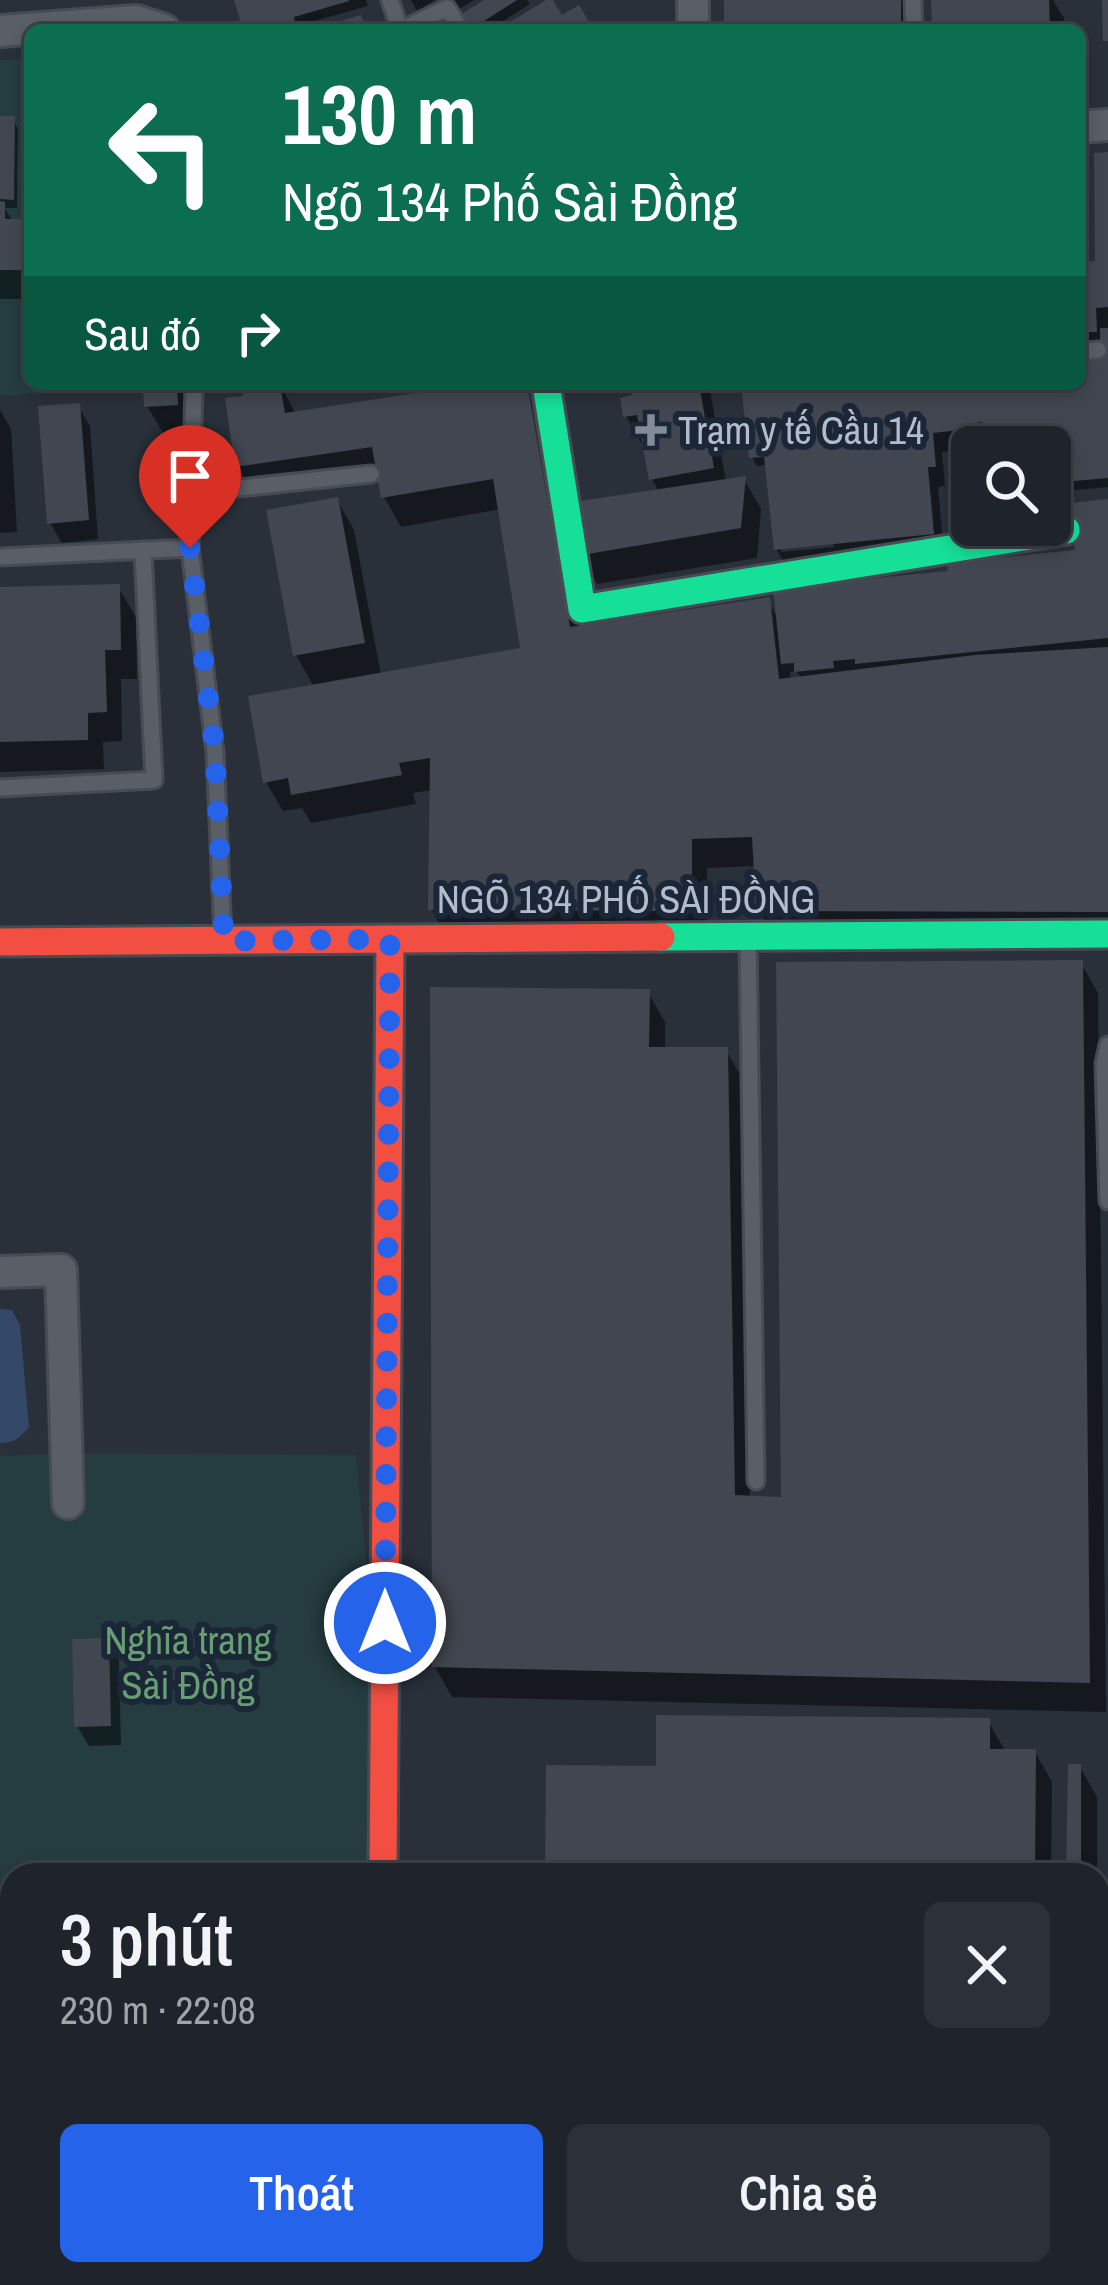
<!DOCTYPE html>
<html lang="vi">
<meta charset="utf-8">
<style>
:root{--surface:#1f242c;--page:#2c3038;--text:#f1f3f6;--muted:#a1a4a9;--line:#3c4148;--accent:#2563eb}
body{margin:0;font-family:"Archivo Narrow",sans-serif;background:var(--page);color:var(--text);height:100vh;display:flex;flex-direction:column;font-size:45px;white-space:nowrap}
*{box-sizing:border-box;margin:0}
p{font-size:39px;color:var(--muted)}
.icon{flex:none;width:66px;height:66px;fill:none;stroke:currentColor;stroke-width:2;stroke-linecap:round;stroke-linejoin:round}
.map{position:relative;flex:1;overflow:hidden}
.details{position:absolute;left:0px;top:1863px;width:1110px;height:423px;display:flex;flex-direction:column;background:var(--surface);border-radius:36px 36px 0 0;box-shadow:0 6px 18px #0003,0 0 0 3px var(--line)}
.details>*{flex:none}
.hud{position:absolute;left:24px;top:24px;width:1062px;height:366px;border-radius:18px;box-shadow:0 6px 18px #0003,0 0 0 3px var(--line);background:#0b6e4f;color:#fff;overflow:hidden}
.fabs{position:absolute;left:951px;top:426px;display:grid;gap:24px}
.fabs a{display:grid;place-items:center;width:120px;height:120px;border-radius:18px;background:var(--surface);box-shadow:0 6px 18px #0003,0 0 0 3px var(--line);font-size:60px}
.pin{position:absolute;display:grid;place-items:center;width:102px;height:102px;color:#fff;margin:-123px -51px;border-radius:50% 50% 50% 0;rotate:-45deg;box-shadow:0 0 12px #0007}
.pin .icon{rotate:45deg}
.me{position:absolute;width:132px;margin:-66px;rotate:0deg;stroke-linejoin:round;filter:drop-shadow(0 0 9px #0008)}
.turn{display:flex;align-items:center;gap:42px;height:252px;padding:0 60px;font-size:54px}
.turn .icon{width:156px;height:156px;stroke-width:2.5}
.turn b{display:block;font-size:84px;line-height:102px}
.then{display:flex;align-items:center;height:114px;padding:0 60px;background:#0003;gap:24px;font-size:45px}
.round{display:grid;place-items:center;flex:none;width:126px;height:126px;border-radius:18px;background:var(--page)}
.overview{display:flex;align-items:center;justify-content:space-between;height:204px;padding:0 60px}
h1{font-size:72px;font-weight:600;line-height:90px}
.action{display:flex;gap:24px;margin-top:auto;padding:24px 60px}
.action a{flex:1;height:138px;border-radius:18px;background:var(--accent);color:#fff;font-size:48px;font-weight:600;line-height:138px;text-align:center}
.action a+a{background:var(--page);color:var(--text)}
.map>svg:first-child{display:block}
.green{fill:#253c41}
.water{fill:#334866}
.shadow{fill:#0007;fill-rule:evenodd}
.building{fill:#414650}
.lines{fill:none;stroke-linecap:round;stroke-linejoin:round}
.lane-casing{stroke:#474c54;stroke-width:21}
.street-casing{stroke:#474c54;stroke-width:36}
.fast-casing{stroke:#474c54;stroke-width:33}
.jam-casing{stroke:#474c54;stroke-width:33}
.lane{stroke:#595e67;stroke-width:15}
.street{stroke:#595e67;stroke-width:30}
.fast{stroke:#16e098;stroke-width:27}
.jam{stroke:#f24e42;stroke-width:27}
.route{stroke:#2563eb;stroke-width:21;stroke-dasharray:0 37.8}
.poi-dot{fill:#838b98;stroke:#1b2636;stroke-width:4.5}
.labels{text-anchor:middle;stroke-width:12;stroke-linejoin:round;paint-order:stroke}
.poi-label{font-size:39px;fill:#b3bccb;stroke:#1b2636;text-anchor:start}
.street-label{font-size:39px;fill:#b3bccb;stroke:#1b2636}
.park-label{font-size:39px;fill:#679e74;stroke:#1b2636}
</style>
<div class="map">
<svg width="1108" height="2285" viewBox="0 0 1108 2285">
<rect width="100%" height="100%" fill="#29303a"/>
<path class="green" d="M30 59V384H142V387L0 396V60Z
M66 1453 356 1455 378 1685 373 1875H12V1882L0 1881V1456Z"/>
<path class="water" d="M0 1309 12 1310 20 1325 29 1427C20 1438 14 1443 0 1443Z"/>
<path class="shadow" d="M238 0H366L368 6 300 25 301 30H246Z
M411 0H435L417 11Z
M442 0H474L450 14Z
M490 0H527L530 4 489 30H468Z
M727 0H911V30H727Z
M934 0H1053L1064 18V30H935Z
M0 119H13L18 129 17 208H5L13 222H30V299H0Z
M1108 155V353L1107 351H1084L1080 345V265L1099 264Z
M1108 358V487L1066 491 1069 522 1050 524V447H988L987 442 969 444 970 450 942 452 945 486 938 487 944 553 788 569 776 549 768 465 757 466 752 457 744 384H1080V361ZM833 541 834 547 781 552V546Z
M147 384H192L193 434 165 436 147 406Z
M234 384H280L296 414 446 392 445 384 580 628 768 601 779 620 951 574 1079 553 1108 502V941L776 940 759 910 757 866 707 868V940L448 939 431 909 433 790 413 793 416 804 311 823 302 808 283 811 266 782 314 687 296 655 337 500 354 530 381 675 524 650 501 509 401 527 384 497 380 477 255 496 238 466 247 398 245 389 237 390ZM790 672H797L802 680 791 681Z
M633 384H709L726 482 744 479 761 509 757 558 597 584 580 555 659 492 652 479 643 446 626 416 636 398Z
M78 406 90 426 98 539 62 543 50 523Z
M0 410 11 429 17 532 0 533Z
M118 587 136 617 137 679H121L122 741 103 742 104 769 0 772V590Z
M1081 963 1098 993 1106 1712 452 1697 435 1667 648 992 665 1022V1050H726L743 1080 750 1499 784 1500Z
M107 1641 119 1661 121 1745 89 1746 77 1726Z
M988 1721 1006 1752H1035L1052 1782 1051 1875H548L659 1769Z
M1080 1767 1097 1797V1875H1069Z
M0 1919 12 1920V2274H163L162 2285H0Z
M1098 2236V2285H475V2274H1098Z
M304 2274H373V2285H303Z"/>
<path class="building" d="M234 0H349V1L294 17 297 30H243Z
M484 0H517L470 30H465L457 17Z
M546 0H553L562 15 579 5 594 30H497Z
M724 0H901V30H724Z
M931 0H1049L1050 30H932Z
M1102 0H1108V41H1103Z
M361 15 366 30H314L313 29Z
M0 116H15L14 200 0 199Z
M1108 152V307L1096 308 1097 332H1080V262L1095 261 1094 153Z
M0 201 5 202V219H30V270H0Z
M1100 328H1108V346H1100Z
M1108 355V478L1063 482 1066 513 1050 515V447H985L982 422 960 425V430L933 433 936 467H928L934 534 774 550 764 457 749 458 741 384H1080V358Z
M143 384H177L178 405 144 407Z
M242 384H280L285 413 443 389 442 384H527L570 627 770 597 779 679 975 655 1108 647V912L756 911 752 837 692 839V911L428 910 430 758 399 763 402 775 291 795 288 778 263 783 248 696 520 648 493 479 381 498 372 447 235 467 225 398 243 396Z
M630 384H699L714 468 649 480 637 415 623 417 620 398 632 395Z
M80 403 89 520 47 524 38 406Z
M972 459V523L954 524 949 471 967 469 966 460Z
M746 476 741 528 576 556 580 501Z
M338 497 365 643 293 656 266 510Z
M1108 499V638L855 664V659L833 661 834 668 794 672V663L781 664 773 588 948 571 947 563 1075 550 1070 503Z
M120 584 121 650H105L107 712 88 713V740L0 742V587Z
M1083 960 1090 1683 432 1667 430 987 650 989 649 1047H728L735 1495 781 1497 776 962Z
M109 1638 111 1726 74 1727 72 1639Z
M656 1715 990 1718V1749H1036L1035 1875H545L546 1765 656 1766Z
M1068 1764H1081V1875H1066Z
M0 1916 12 1917V1998L0 1997Z
M0 2014 12 2015V2274H145L144 2285H0Z
M301 2274H357V2285H300Z
M472 2274H1083V2285H472Z"/>
<g class="lines">
<g class="lane-casing">
<path id="lane" d="M390 0 400 30
M913 0 914 30
M401 30 447 8 461 30
M1080 352 1098 350
M194 384 190 548 215 752 223 937
M192 493 371 474
M0 557 190 548
M0 788 154 780 143 550
M748 940 756 1481
M1108 1045 1104 1064 1108 1201
M0 1899 12 1900"/>
</g>
<g class="street-casing">
<path id="street" d="M693 0V30
M0 31 136 21 164 30
M1080 127 1108 125
M0 1272 61 1270 68 1503
M380 2285V2274"/>
</g>
<g class="fast-casing">
<path id="fast" d="M546 384 582 609 1066 530
M661 937 1108 934"/>
</g>
<g class="jam-casing">
<path id="jam" d="M0 942 661 937
M383 1875 390 939"/>
</g>
<use href="#lane" class="lane"/>
<use href="#street" class="street"/>
<use href="#fast" class="fast"/>
<use href="#jam" class="jam"/>
</g>
<g class="lines">
<path class="route" d="M190 548 215 752 224 941 390 939 385 1623"/>
</g>
<path class="poi-dot" d="M645 412h12v12h12v12h-12v12h-12v-12h-12v-12h12z"/>
<g class="labels">
<g class="poi-label">
<text x="678" y="444">Trạm y tế Cầu 14</text>
</g>
<g class="street-label">
<text x="626" y="913">NGÕ 134 PHỐ SÀI ĐỒNG</text>
</g>
<g class="park-label">
<text x="188" y="1654">Nghĩa trang<tspan x="188" dy="45">Sài Đồng</tspan></text>
</g>
</g>
</svg>
<div class="fabs">
<a><svg class="icon" aria-label="search" viewBox="0 0 24 24"><circle cx="10" cy="10" r="6"/><path d="M15 15l6 6"/></svg></a>
</div>
<div class="pin" style="left:190px;top:548px;background:#d93025"><svg class="icon" aria-label="arrive" viewBox="0 0 24 24"><path d="M6 21V4h12l-3 4 3 4H6"/></svg></div>
<svg class="me" style="left:385px;top:1623px" viewBox="-20 -20 40 40"><circle r="17" fill="#2563eb" stroke="#fff" stroke-width="3"/><path d="M0-11L8 9 0 5-8 9z" fill="#fff"/></svg>
<div class="hud">
<div class="turn"><svg class="icon" aria-label="left" viewBox="0 0 24 24"><path d="M17 20v-9H6M10 6l-5 5 5 5"/></svg><div><b>130 m</b>Ngõ 134 Phố Sài Đồng</div></div>
<div class="then">Sau đó<svg class="icon" aria-label="right" viewBox="0 0 24 24"><path d="M7 20v-9h11M14 6l5 5-5 5"/></svg></div>
</div>
<section class="details">
<div class="overview"><div><h1>3 phút</h1><p>230 m · 22:08</p></div><a class="round"><svg class="icon" aria-label="close" viewBox="0 0 24 24"><path d="M6 6l12 12M18 6L6 18"/></svg></a></div>
<div class="action"><a>Thoát</a><a>Chia sẻ</a></div>
</section>
</div>
